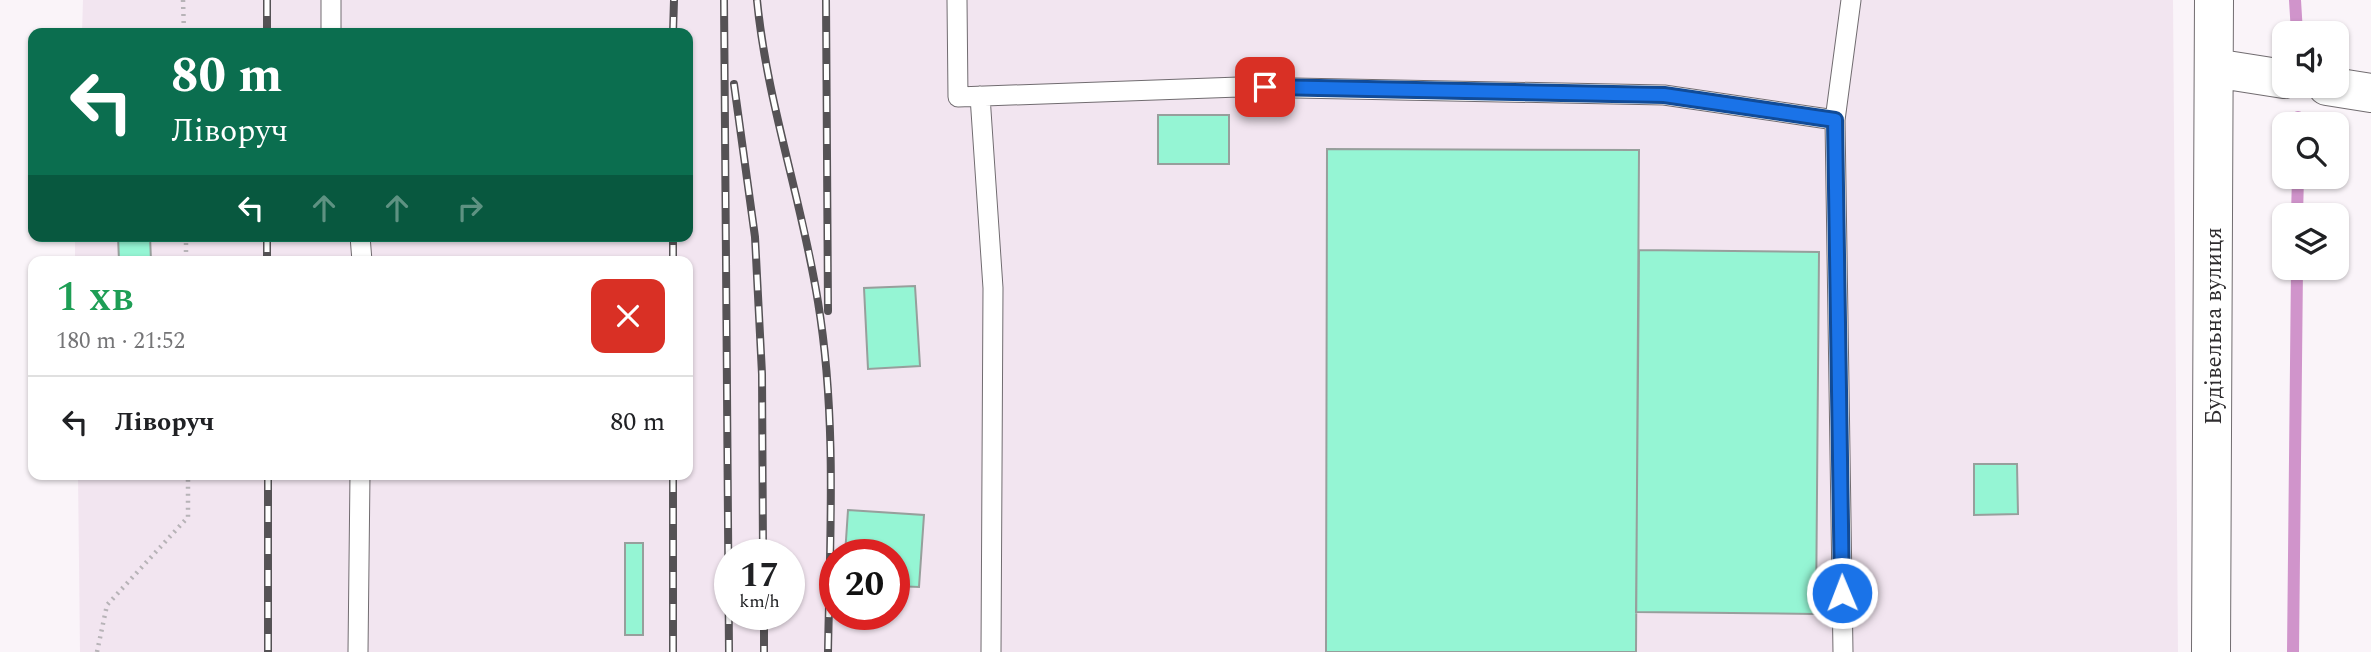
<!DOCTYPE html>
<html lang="uk">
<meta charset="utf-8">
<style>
:root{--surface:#fff;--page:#f2f2f2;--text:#202124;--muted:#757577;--line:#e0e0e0}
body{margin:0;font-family:Spectral,serif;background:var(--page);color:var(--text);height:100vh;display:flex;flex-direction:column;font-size:26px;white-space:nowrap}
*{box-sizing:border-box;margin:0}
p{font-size:23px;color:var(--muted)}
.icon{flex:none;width:38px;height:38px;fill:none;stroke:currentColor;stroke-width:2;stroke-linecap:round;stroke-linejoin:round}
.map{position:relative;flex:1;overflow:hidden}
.side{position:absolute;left:28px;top:256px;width:665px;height:224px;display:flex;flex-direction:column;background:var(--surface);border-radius:14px;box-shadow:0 2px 5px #0004}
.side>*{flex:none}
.top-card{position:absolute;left:28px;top:28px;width:665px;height:214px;border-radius:14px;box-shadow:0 2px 5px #0004;background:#0b6e4f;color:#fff;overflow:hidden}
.buttons{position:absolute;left:2272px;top:21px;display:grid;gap:14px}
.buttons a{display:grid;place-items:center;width:77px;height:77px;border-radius:14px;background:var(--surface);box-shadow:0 2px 5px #0004;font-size:35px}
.speed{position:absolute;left:714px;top:539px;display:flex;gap:14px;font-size:35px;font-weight:700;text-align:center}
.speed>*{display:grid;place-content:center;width:91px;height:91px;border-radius:50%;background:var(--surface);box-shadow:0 2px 5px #0004;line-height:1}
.speed small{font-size:18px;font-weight:400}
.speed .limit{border:10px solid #d22;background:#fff;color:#111}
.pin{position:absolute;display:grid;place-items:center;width:60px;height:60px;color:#fff;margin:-30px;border-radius:14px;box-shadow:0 4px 10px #0006}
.me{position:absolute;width:77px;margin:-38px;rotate:359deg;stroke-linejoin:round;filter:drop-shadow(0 0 5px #0008)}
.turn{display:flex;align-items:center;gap:24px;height:147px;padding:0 28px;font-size:32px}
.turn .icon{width:91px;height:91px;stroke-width:2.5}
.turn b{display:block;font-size:49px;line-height:60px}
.lanes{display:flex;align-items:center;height:66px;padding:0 28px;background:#0003;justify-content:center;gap:35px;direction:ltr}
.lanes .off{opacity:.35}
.round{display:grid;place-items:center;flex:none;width:74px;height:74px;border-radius:14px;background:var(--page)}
.summary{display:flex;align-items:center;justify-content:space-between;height:119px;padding:0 28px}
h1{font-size:42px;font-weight:600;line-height:52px;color:#1e9e55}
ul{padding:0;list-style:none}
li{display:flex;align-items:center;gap:21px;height:91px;padding:0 28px;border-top:2px solid var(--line)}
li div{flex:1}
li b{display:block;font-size:26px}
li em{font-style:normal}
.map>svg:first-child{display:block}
.built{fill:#f2e5f0;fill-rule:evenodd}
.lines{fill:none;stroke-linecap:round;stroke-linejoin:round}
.stream{stroke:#d094cb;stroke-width:12}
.building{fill:#95f5d4;stroke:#979f9c;stroke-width:2}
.lane-casing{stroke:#716c70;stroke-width:21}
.street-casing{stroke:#716c70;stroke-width:40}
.path{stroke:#b7b3b7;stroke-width:4.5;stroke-dasharray:2 5;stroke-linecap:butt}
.lane{stroke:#fff;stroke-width:19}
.street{stroke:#fff;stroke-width:38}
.rail-casing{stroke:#555255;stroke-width:8}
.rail{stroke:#fff;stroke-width:5;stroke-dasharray:16;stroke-linecap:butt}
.route-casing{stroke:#114b97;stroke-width:18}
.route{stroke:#1a73e8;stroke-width:12}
.labels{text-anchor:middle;stroke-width:7;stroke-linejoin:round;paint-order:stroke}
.street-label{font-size:23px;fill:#2f2d2f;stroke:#fff}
</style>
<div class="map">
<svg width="2371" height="652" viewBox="0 0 2371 652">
<rect width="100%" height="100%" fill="#faf4f9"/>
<path class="built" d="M83 0H2173L2178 652H80L78 474H688V261H75V236H688V33H82ZM730 555H789V614H730ZM835 555H894V614H835Z"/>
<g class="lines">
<path class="stream" d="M2295 0 2297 33
M2298 124V117
M2297 215 2298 177
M2293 652 2297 268"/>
</g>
<path class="building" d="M1158 115H1229V164H1158Z
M1327 149 1639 150 1636 652H1326Z
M118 236H150L151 261H119Z
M1639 250 1819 252 1816 614 1636 612Z
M915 286 920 366 868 369 864 288Z
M1974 464H2017L2018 514 1974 515Z
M848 510 924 515 919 587 894 586V555H845Z
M625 543H643V635H625Z"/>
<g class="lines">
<g class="lane-casing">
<path id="lane" d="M331 0V33
M957 0 958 97 1239 87 1664 95 1835 120
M980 96 993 288 991 652
M360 236 362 261
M358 652 360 474
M1843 652 1835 120 1851 0"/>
</g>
<g class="street-casing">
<path id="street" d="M2214 68 2284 79
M2327 86 2371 93
M2211 652 2214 0"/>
</g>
<path class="path" d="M183 0 184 33
M186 236V261
M97 652 107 605 188 517V474"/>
<use href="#lane" class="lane"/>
<use href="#street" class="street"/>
<g class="rail-casing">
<path id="rail" d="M267 0V33
M724 0 729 652
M757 0C767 103 802 200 818 302 837 417 830 536 828 652
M826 0 828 311
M673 33 674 0
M734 84 755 237 762 374 763 555
M267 236V261
M673 261V236
M268 474V652
M764 614V652
M673 652V474"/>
</g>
<use href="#rail" class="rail"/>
</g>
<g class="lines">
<g class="route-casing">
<path id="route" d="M1265 87 1664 95 1835 120 1842 593"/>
</g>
<use href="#route" class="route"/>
</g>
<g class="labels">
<g class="street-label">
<text transform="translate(2213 326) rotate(-90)" y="8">Будівельна вулиця</text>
</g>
</g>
</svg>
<div class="buttons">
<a><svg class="icon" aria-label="sound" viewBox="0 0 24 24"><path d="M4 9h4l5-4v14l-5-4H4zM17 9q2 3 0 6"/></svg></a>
<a><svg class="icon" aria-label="search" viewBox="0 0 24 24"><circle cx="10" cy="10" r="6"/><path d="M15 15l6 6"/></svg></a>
<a><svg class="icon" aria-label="layers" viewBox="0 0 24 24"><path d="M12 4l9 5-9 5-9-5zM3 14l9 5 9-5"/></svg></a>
</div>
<div class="speed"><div>17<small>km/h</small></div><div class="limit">20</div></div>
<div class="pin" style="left:1265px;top:87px;background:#d93025"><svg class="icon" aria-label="arrive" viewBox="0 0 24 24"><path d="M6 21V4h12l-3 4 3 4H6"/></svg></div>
<svg class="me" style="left:1842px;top:593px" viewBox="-20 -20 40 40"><circle r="17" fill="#1a73e8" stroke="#fff" stroke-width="3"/><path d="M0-11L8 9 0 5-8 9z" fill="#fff"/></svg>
<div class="top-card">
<div class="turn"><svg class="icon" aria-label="left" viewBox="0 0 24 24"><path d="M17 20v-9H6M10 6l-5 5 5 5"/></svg><div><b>80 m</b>Ліворуч</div></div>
<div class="lanes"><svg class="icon" aria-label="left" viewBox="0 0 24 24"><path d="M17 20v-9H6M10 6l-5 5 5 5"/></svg><svg class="icon off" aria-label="ahead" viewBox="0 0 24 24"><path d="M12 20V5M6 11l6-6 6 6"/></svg><svg class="icon off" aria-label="ahead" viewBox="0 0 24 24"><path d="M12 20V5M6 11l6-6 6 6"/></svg><svg class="icon off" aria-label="right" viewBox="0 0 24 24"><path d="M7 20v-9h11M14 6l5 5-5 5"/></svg></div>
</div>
<section class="side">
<div class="summary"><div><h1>1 хв</h1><p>180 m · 21:52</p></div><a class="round" style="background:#d93025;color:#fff"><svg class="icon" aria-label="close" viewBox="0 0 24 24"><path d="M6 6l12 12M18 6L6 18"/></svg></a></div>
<ul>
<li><svg class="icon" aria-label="left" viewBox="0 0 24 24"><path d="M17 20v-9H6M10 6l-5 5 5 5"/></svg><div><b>Ліворуч</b></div><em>80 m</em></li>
</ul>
</section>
</div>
